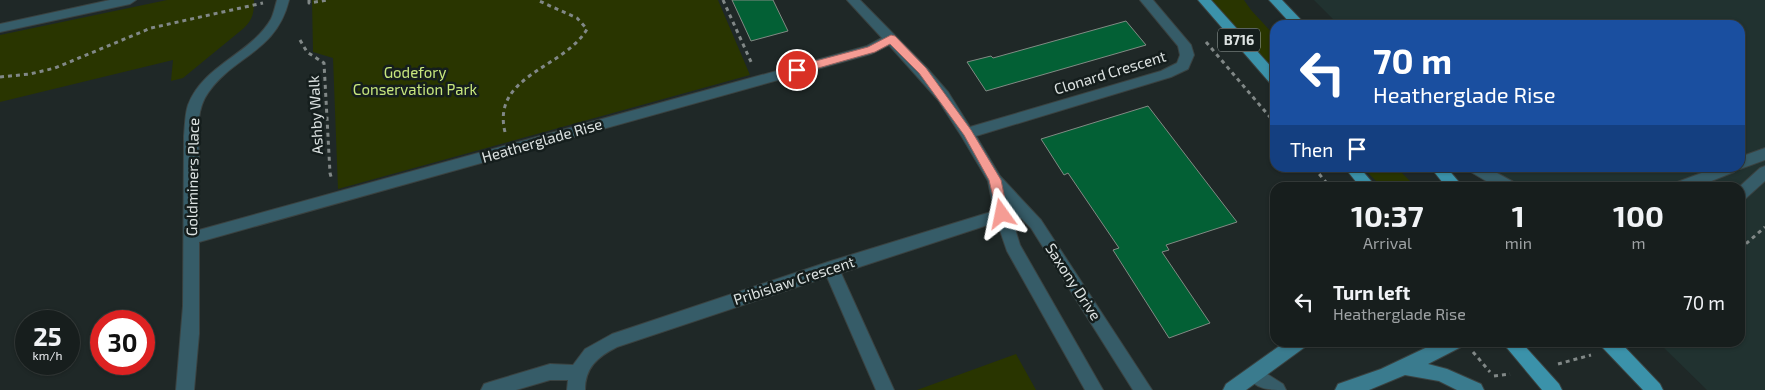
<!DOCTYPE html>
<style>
:root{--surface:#171e1d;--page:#202726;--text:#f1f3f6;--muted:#9ea2a4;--line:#363c3b}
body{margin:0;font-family:"Exo 2",sans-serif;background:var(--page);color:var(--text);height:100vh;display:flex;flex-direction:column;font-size:19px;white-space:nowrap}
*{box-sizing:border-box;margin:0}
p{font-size:16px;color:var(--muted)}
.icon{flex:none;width:28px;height:28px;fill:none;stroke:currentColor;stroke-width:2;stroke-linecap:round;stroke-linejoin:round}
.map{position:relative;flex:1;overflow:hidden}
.details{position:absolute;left:1270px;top:182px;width:475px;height:165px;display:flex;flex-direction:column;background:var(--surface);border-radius:15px;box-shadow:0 1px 4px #0004,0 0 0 1px var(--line)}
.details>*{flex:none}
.top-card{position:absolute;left:1270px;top:20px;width:475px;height:152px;border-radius:15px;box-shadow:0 1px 4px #0004,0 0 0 1px var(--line);background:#1a4fa0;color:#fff;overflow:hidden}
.speed{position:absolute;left:15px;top:310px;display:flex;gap:10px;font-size:25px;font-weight:700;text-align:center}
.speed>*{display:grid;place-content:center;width:65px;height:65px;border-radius:50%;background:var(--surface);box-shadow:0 1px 4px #0004,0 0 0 1px var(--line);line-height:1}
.speed small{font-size:12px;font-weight:400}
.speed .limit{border:8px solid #d22;background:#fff;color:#111}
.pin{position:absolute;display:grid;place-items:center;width:42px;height:42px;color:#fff;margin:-21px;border:2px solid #fff;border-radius:50%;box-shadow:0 1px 5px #0007}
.me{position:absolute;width:55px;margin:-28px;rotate:348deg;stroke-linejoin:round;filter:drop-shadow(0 0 4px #0008)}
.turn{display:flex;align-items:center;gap:18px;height:105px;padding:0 20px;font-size:22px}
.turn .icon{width:65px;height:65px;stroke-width:2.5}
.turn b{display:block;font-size:35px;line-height:42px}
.then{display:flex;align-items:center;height:48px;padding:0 20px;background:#0003;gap:10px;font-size:19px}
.eta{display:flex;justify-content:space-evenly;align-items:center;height:85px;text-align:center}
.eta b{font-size:30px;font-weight:700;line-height:35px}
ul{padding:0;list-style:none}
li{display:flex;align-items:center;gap:15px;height:70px;padding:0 20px}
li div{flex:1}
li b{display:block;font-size:19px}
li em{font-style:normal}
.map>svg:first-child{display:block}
.built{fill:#213230}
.green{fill:#293500}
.building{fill:#036035;stroke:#828a84}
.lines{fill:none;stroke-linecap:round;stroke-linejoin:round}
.street-casing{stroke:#3a4241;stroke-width:2}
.secondary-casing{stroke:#3a4241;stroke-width:2}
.primary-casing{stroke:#3a4241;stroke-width:2}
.path{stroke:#818887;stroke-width:3;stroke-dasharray:4 4;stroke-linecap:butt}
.street{fill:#365c68;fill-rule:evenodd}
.secondary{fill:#3a7b8e;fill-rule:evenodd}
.primary{fill:#3b92aa;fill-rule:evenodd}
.route{fill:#f59c94;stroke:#9f6560}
.labels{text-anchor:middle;stroke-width:5;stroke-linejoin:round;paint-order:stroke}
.shield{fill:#151e1d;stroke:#a1a8a7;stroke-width:1}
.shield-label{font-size:14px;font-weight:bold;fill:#dde3e2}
.park-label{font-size:15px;fill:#c8e77e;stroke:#151e1d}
.street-label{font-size:15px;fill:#dde3e2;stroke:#151e1d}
</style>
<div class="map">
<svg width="1765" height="390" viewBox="0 0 1765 390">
<rect width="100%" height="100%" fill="#1f2827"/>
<path class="built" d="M1314 0H1765V390H1707L1659 343 1740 342V188L1503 187 1483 168H1740V25H1339Z"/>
<path class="green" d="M167 0H254C254 13 253 19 244 28L183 78 171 81 173 60 0 102V35Z
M312 0H718L750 75 338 189 333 58 313 52Z
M1210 0H1244L1251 10 1275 36V71Z
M1363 168H1397L1416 187H1382Z
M1016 354 1036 390H917Z"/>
<path class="building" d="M732 0H773L788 31 751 41Z
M1126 21 1146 45 986 91 967 62 991 56 993 58Z
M1148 106 1237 222 1166 245 1169 250 1162 252 1210 323 1169 338 1113 250 1119 248 1068 173 1064 175 1041 139Z"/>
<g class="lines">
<g class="street-casing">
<path id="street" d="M110 0H136L130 4 0 32V24Z
M277 0H289C276 53 234 55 208 93 193 114 200 144 199 168 199 189 198 209 199 230L867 46 882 38 847 0H860L927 68 948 92 970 127 1161 71 1177 63 1180 55 1178 46 1140 0H1153L1191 45 1194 55 1188 69 1171 77 976 136 1000 176 1041 220 1152 390H1133L1031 228 1021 218 1012 219 1020 245 1103 390H1085L1007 251 997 222 841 273 894 390H876L827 277 617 347C597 357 585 368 585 390H567L568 380H550L516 390H481L484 384 490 382 550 364 573 365 585 349 612 334 831 261 994 211 988 181 962 137 938 100 889 45 871 54 199 242V334L194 390H176L183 306 184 136C185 125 185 114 188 105 203 65 251 54 271 19 274 13 275 6 277 0Z
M1765 148V160L1740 169 1737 168H1740V157Z
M1765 166V181L1745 199 1740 201V188H1738L1760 168Z
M1469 168H1488L1517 184 1519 188H1498L1471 172Z
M1715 168H1736L1734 172 1694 188H1670L1672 184Z
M1256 367 1283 384 1286 390C1270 390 1255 390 1247 375L1250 370Z"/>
</g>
<g class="secondary-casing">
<path id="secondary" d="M1285 342H1307L1305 347 1246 390H1223L1226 384Z
M1438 342H1463L1461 347 1428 364 1447 369 1481 384 1484 390H1457L1439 381 1405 375 1369 390H1335L1338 384 1381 369Z"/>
</g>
<g class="primary-casing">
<path id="primary" d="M1198 0H1211L1275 71V85L1270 83Z
M1269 0H1282L1306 25H1292Z
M1345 168H1360L1377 188H1361Z
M1431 168H1447L1464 188H1447Z
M1502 342H1521L1559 384 1562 390H1542Z
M1600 342H1620L1660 384 1663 390H1643L1602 347Z"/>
</g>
<path class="path" d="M309 0V3L328 0
M723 0 752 64
M300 40 307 52 324 63 330 173 332 180
M1206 42 1275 123
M0 77 30 74 55 68 151 28 263 3
M505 132C491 75 565 68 587 29L577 18 537 0
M1314 168 1331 188
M1740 249 1765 227
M1473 352 1490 372
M1558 364 1591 355
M1494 376 1510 374"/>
<use href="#street" class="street"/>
<use href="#secondary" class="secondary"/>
<use href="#primary" class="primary"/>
</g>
<path class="route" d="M891 35 895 36 926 68 971 130 1001 180 1008 214 1007 218H998L989 180 964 135 919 73 890 44 875 52 797 74 792 70 793 67 868 47Z"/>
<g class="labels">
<rect class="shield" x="1218" y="28.5" width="42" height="23" rx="4"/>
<g class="shield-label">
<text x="1239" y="45">B716</text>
</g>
<g class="park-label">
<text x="415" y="78">Godefory<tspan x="415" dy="17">Conservation Park</tspan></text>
</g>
<g class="street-label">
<text transform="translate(1110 73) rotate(-17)" y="5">Clonard Crescent</text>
<text transform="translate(316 115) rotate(-93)" y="5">Ashby Walk</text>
<text transform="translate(542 141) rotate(-16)" y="5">Heatherglade Rise</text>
<text transform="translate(193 177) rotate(-89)" y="5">Goldminers Place</text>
<text transform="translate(794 281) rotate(-18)" y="5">Pribislaw Crescent</text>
<text transform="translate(1073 282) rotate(57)" y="5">Saxony Drive</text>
</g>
</g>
</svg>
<div class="speed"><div>25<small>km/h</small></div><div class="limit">30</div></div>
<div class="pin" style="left:797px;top:70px;background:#d93025"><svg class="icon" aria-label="arrive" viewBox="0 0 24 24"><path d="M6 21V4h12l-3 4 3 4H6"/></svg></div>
<svg class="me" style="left:1002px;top:214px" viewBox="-20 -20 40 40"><path d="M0-17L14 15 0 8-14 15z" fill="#f59c94" stroke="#fff" stroke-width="4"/></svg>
<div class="top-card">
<div class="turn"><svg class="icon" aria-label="left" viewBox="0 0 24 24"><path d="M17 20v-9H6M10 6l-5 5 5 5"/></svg><div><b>70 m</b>Heatherglade Rise</div></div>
<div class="then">Then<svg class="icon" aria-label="arrive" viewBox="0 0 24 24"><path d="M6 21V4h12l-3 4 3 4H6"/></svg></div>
</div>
<section class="details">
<div class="eta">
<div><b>10:37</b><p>Arrival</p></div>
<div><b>1</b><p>min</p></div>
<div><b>100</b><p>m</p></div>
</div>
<ul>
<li><svg class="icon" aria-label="left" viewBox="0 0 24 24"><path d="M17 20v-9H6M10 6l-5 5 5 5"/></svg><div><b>Turn left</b><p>Heatherglade Rise</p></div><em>70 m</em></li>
</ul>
</section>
</div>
